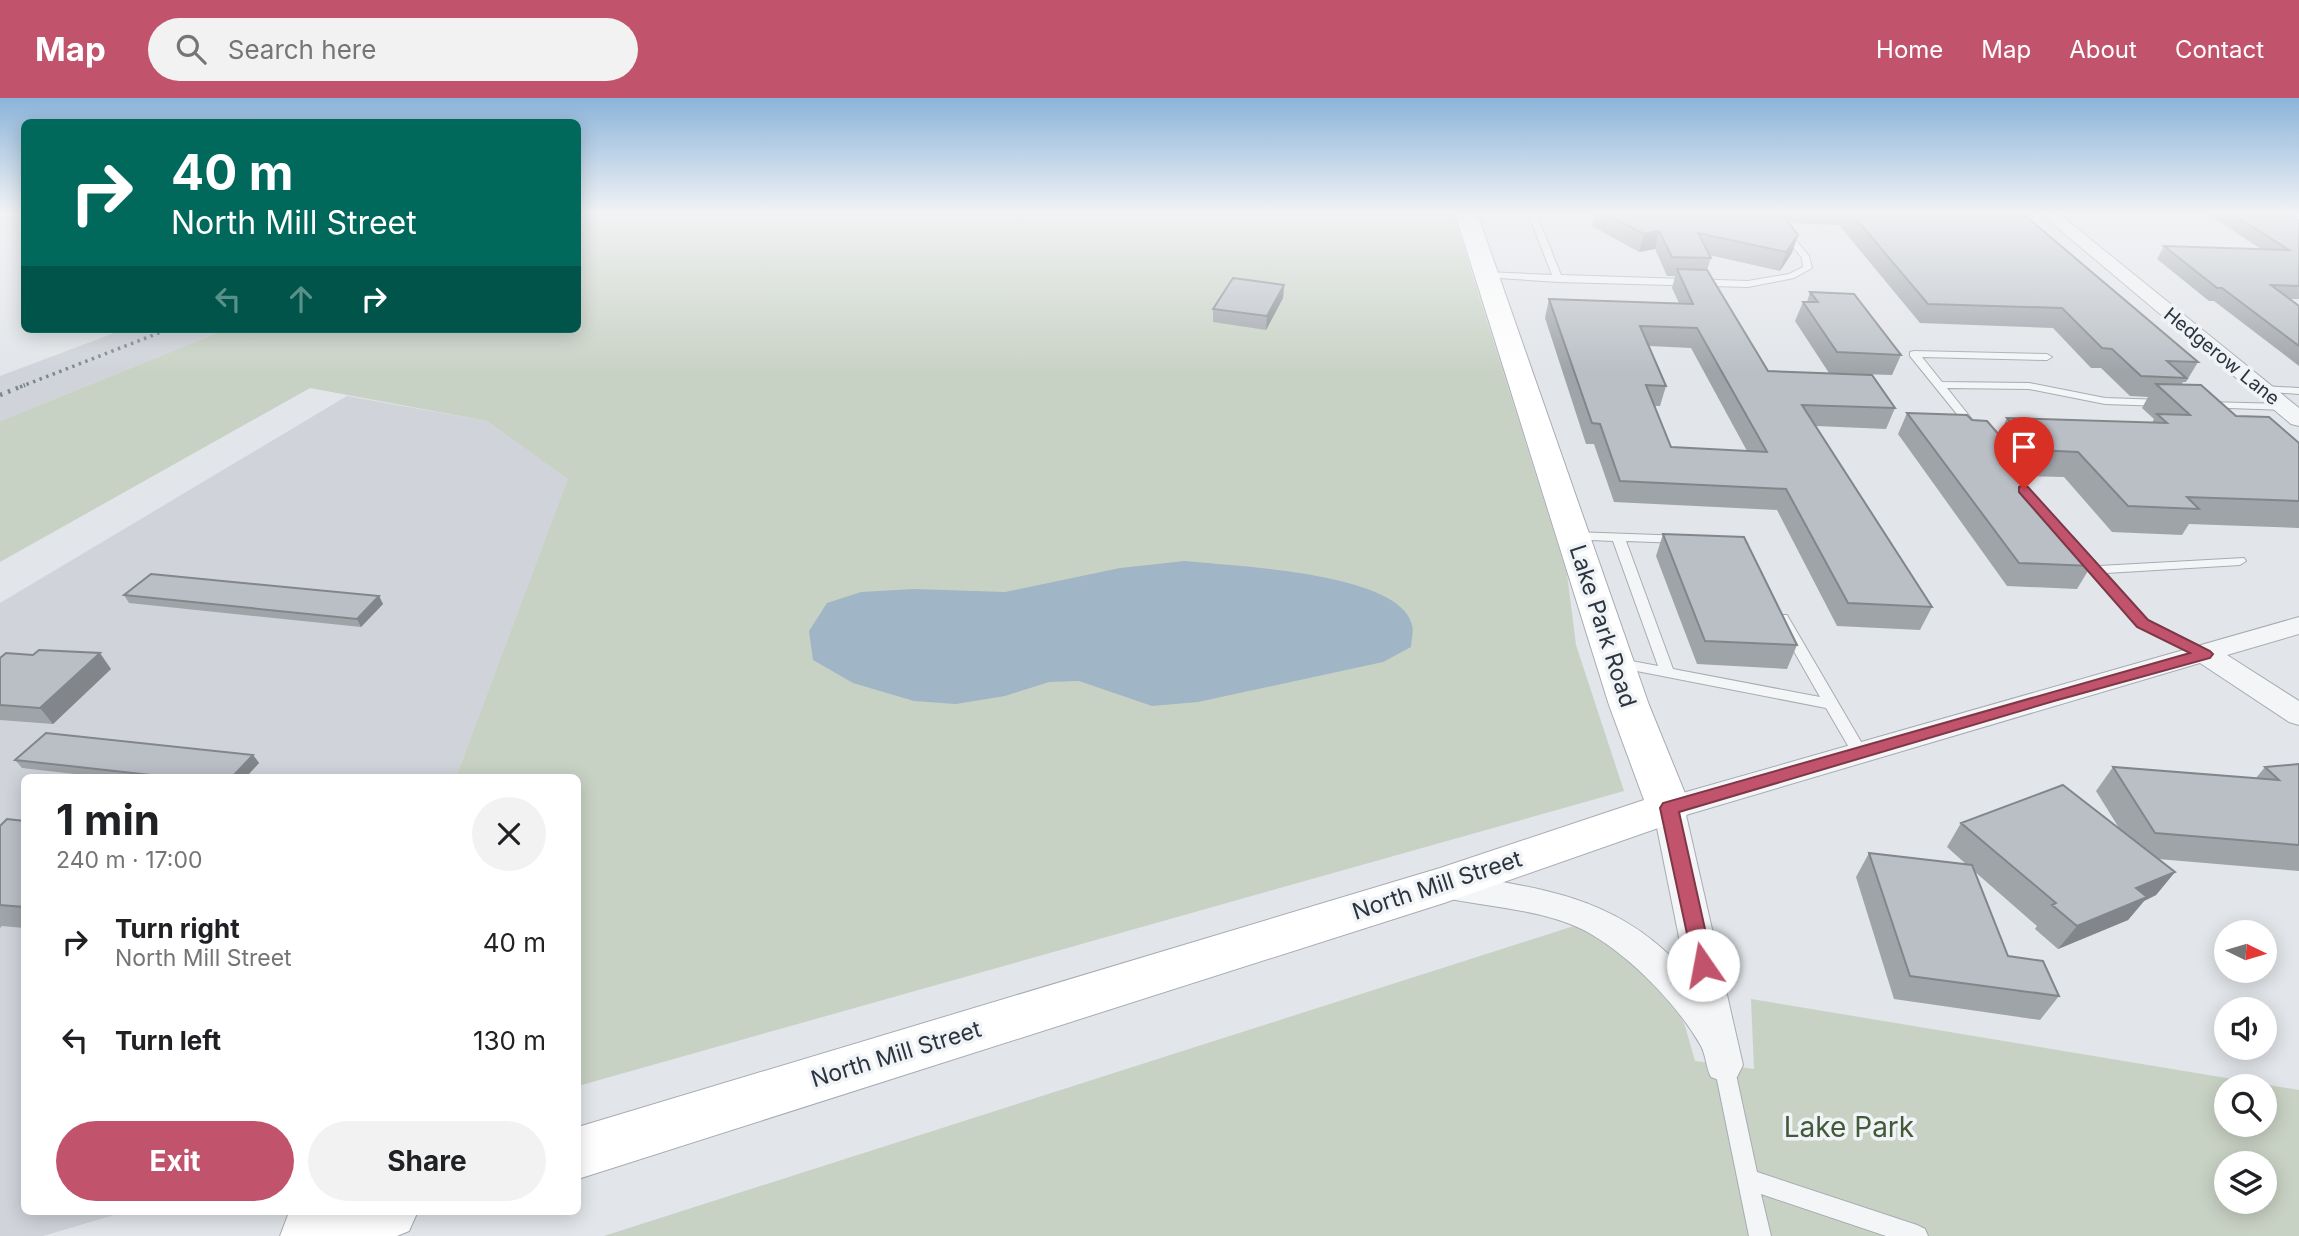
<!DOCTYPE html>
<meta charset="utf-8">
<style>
:root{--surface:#fff;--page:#f2f2f2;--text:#202124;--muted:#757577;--accent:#c1546c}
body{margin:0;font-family:Inter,sans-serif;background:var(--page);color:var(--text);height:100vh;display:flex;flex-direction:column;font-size:26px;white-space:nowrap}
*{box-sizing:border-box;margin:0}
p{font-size:23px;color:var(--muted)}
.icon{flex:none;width:38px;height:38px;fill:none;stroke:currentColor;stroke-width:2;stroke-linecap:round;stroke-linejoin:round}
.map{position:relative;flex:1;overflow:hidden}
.details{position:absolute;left:21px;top:676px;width:560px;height:441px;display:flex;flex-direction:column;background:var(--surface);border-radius:10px;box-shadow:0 4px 18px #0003}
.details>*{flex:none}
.guide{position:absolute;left:21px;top:21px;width:560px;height:214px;border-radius:10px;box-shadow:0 4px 18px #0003;background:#00695c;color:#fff;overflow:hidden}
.needle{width:46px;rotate:95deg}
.fabs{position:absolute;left:2214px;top:822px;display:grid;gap:14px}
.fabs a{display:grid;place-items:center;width:63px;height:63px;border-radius:50%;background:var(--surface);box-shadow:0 4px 18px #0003;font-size:35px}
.pin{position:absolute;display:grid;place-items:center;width:60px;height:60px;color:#fff;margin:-72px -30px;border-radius:50% 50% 50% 0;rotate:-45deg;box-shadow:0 0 7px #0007}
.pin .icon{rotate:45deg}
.me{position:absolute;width:77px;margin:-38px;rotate:348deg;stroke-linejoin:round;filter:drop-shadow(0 0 5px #0008)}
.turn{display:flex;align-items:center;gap:24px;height:147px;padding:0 35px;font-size:32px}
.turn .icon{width:91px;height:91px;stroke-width:2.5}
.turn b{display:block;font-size:49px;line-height:60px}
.lanes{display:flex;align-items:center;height:66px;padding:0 35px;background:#0003;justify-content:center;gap:35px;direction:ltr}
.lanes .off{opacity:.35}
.round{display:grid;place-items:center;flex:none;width:74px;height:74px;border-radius:37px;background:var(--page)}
.head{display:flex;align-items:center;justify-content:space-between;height:119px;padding:0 35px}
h1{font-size:42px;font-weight:700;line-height:52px}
.action{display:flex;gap:14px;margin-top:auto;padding:14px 35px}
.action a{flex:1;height:80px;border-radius:42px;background:var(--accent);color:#fff;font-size:28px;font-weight:700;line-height:80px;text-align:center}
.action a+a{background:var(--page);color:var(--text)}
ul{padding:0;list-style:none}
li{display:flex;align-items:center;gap:21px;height:98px;padding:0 35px}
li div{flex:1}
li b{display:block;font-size:26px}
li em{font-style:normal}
header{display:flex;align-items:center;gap:42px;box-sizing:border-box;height:98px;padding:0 35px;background:var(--accent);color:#fff}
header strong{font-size:33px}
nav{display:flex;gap:38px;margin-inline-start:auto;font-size:24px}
.search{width:490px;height:63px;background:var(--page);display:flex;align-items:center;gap:18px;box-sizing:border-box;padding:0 24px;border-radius:38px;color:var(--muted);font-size:26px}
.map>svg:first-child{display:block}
.built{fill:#d0d4da}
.green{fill:#c8d2c4;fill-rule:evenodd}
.water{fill:#a0b5c5}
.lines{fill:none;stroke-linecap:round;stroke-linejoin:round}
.lane-casing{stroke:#a7acb3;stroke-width:2}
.street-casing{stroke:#a7acb3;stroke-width:2}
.secondary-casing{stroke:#a7acb3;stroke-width:2}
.lane{fill:#f4f5f7;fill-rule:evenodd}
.street{fill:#f4f5f7;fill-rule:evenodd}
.secondary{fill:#fff;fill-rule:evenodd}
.rail-far1{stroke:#7d8691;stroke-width:3.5;stroke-dasharray:2.5 4.5;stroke-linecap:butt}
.rail{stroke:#7d8691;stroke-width:4.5;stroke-dasharray:2.5 6;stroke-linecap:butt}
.wall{fill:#9fa4a9;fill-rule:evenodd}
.shaded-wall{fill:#82868a}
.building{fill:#b9bfc5;stroke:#82868a;stroke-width:2;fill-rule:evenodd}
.route{fill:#c1546c;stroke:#7d3746;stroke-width:2}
.labels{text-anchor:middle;stroke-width:7;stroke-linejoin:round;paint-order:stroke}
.far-street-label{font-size:19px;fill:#2b343f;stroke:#f1f4f6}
.street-label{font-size:23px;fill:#2b343f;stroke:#f1f4f6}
.near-park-label{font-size:28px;fill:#42593a;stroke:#f1f4f6}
</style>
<header>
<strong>Map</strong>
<div class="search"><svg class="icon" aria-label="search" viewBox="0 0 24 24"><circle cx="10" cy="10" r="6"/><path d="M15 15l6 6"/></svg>Search here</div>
<nav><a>Home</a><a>Map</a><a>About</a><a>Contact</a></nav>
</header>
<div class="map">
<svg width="2299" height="1138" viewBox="0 0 2299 1138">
<rect width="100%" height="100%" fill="#e2e5e9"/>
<path class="built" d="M125 231H227L0 323V278Z
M347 298 487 323 569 381 456 679H24V1113H128L43 1138H0V505Z"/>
<path class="green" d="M578 115H1453L1567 476 1576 547 1624 693 578 988V679H456L568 381 487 323 310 290 0 464V323L227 231H578Z
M1577 827 1613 846 1674 905 1685 928 1695 963 1754 971 1751 901 2299 992V1138H604ZM2226 989H2264V1027H2226ZM2226 1066H2264V1104H2226Z"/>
<path class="water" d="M1185 463C1230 468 1401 474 1412 527 1414 533 1411 543 1411 549L1383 564 1198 604 1152 608 1079 583 1049 584 1005 598 956 606 914 603 853 585 813 562 809 533 827 505 861 494 914 491 1005 494 1120 470Z"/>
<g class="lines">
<g class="lane-casing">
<path id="lane" d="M1528 115H1536L1561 177 1748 183 1789 176 1803 169 1802 160 1765 115H1773L1809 158 1812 170 1794 180 1748 189 1558 184 1484 179 1482 177 1487 174 1552 177Z
M1914 253 2047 256 2052 259 2047 262 1922 259 1942 284 2029 285 2105 300 2164 302 2169 305 2164 308 2105 306 2029 291 1947 290 1978 329 1973 332 1969 331 1910 258V254Z
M2262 288 2299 290V296L2258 293V289Z
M2206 304 2285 306 2290 309 2285 312 2202 309V305Z
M1574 434 1685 438 1687 441 1685 444 1681 445 1626 443 1673 571 1820 599 1775 520 1777 517H1787L1867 654 1864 658H1854L1826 610 1611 568 1609 565 1616 560 1658 568 1613 443 1570 441 1568 438Z
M2068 437 2072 438 2099 468 2244 460 2246 463 2240 467 2106 475 2148 522 2210 553 2212 556 2210 559H2200L2138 528 2064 444 2062 441Z
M1724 958 1731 961 1734 967 1757 1074 1917 1127 1925 1131 1928 1138H1886L1761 1096 1771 1138H1749L1714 967 1717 961Z"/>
</g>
<g class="street-casing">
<path id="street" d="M2040 115H2058L2299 310V328L2291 326Z
M2299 519V536L2227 557 2299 603V627L2289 624 2200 565 1686 717 1743 967 1737 979 1724 984 1711 979C1706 970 1706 957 1701 948 1677 905 1618 844 1570 826 1531 811 1485 808 1444 800L1432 796 1427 787 1432 778 1444 774C1541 791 1616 796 1686 874L1653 710 1658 702Z"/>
</g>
<g class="secondary-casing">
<path id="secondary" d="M1455 115H1477L1649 607 1691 710 1684 721 1444 805 578 1081V1029L1440 770 1644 702 1609 607Z
M299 1113H418L409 1133 397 1138H280L288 1117Z"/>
</g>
<use href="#lane" class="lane"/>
<use href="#street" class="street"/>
<use href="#secondary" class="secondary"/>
<path class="rail-far1" d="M20 289 169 231"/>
<path class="rail" d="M0 297 25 287"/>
</g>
<path class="wall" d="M1595 115H2022L2198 264 2186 284H2183L2182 286 2236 318 2299 345V430L2189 426 2182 437 2112 434 2064 379 2022 378 2010 363 2008 367 2091 468 2077 491 2007 488 1898 336 1907 315 1972 322 1999 337 2007 320 2152 325 2154 321 2142 310 2148 299 2130 298 2101 270H2091L2053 230 1920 225 1839 127 1789 125 1792 155 1780 173 1709 157 1711 160 1707 172 1768 273 1895 310 1886 331 1816 328 1932 509 1920 532 1837 528 1777 412 1614 404 1594 346H1586L1545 220 1549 201 1679 205 1672 190 1675 178H1667L1655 151 1639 154 1592 128ZM1649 248 1691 250 1747 353 1671 349 1654 308H1660L1666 288Z
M2206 115H2286L2299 123V201H2290L2299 208V268L2214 203H2209L2157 161 2164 148 2261 151Z
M1284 187 1283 200 1266 232 1213 224V211Z
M1810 194 1901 257 1892 277 1829 275 1795 223 1803 204H1807Z
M1663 436 1797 547 1787 571 1697 566 1656 458Z
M124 497 379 498 383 506 361 529 129 505Z
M0 560 111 571 53 626 0 622Z
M253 657 259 665 246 679H101L22 670 15 662Z
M2299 666V773L2158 761 2175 774 2156 797 2144 803 2128 822 2058 851 2035 831 2037 828 1974 773 2008 858 2059 898 2040 922 1894 901 1856 779 1869 755 1967 767 1947 749 1961 725 2119 730 2096 693 2113 669 2256 680 2265 669Z
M24 723V830L2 828 0 830V728Z"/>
<path class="shaded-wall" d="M1659 133 1655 151 1639 154 1644 136Z
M1798 137 1792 155 1780 173 1786 154Z
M1284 187 1283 200 1266 232 1267 218Z
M379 498 383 506 361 529 357 521Z
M100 555 111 571 53 626 40 610Z
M253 657 259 665 246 679H232Z
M2175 774 2156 797 2144 803 2128 822 2058 851 2077 828 2136 790Z"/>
<path class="building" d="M1604 115H1781L1798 137 1786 154 1698 135 1711 160 1672 159 1659 133 1644 136Z
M1851 115H2022L2198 264 2167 263 2186 280 2141 278 2112 251 2102 250 2062 210 1928 206Z
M2231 115H2286L2299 123V188L2271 187 2299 208V248L2222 190H2217L2164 148 2289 152Z
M1677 171 1707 172 1768 273 1872 277 1895 310 1802 307 1932 509 1848 505 1786 391 1620 383 1600 326 1592 325 1549 201 1693 206ZM1640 228 1697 230 1767 354 1671 349 1646 287 1666 288Z
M1233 180 1284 187 1267 218 1213 211Z
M1810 194 1854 196 1901 257 1837 254 1803 204H1818Z
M2156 286 2201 287 2236 318 2269 319 2299 345V403L2187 399 2199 411 2128 408 2078 354 2035 352 2007 320 2167 325 2157 316 2190 317Z
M1907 315 1967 317 1972 322 1987 323 2015 355H1998L2091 468 2019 465Z
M1663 436 1744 439 1797 547 1705 543Z
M151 476 379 498 357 521 124 497Z
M39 552 100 555 40 610 0 607V560L6 555 33 557Z
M46 635 253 657 232 679H169L15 662Z
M2299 666V747L2155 735 2113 669 2279 682 2265 669Z
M2063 687 2175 774 2136 790 2147 799 2077 828 2052 807 2056 805 1961 725Z
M7 721 24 723V809L0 807V728Z
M1869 755 1972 767 2008 858 2043 863 2059 898 1910 878Z"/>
<linearGradient id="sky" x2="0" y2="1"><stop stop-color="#8bb4da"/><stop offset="0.42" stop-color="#f2f3f5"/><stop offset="1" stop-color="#f2f3f5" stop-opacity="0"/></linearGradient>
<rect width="2299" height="274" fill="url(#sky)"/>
<path class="route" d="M2024 387 2028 389 2148 522 2210 553 2213 556 2210 560 2054 603 1679 714 1713 867 1710 873 1703 875 1695 873 1660 710 1663 705 2190 555 2137 529 2019 394V389Z"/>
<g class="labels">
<g class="far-street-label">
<text transform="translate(2222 258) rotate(39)" y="7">Hedgerow Lane</text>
</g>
<g class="street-label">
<text transform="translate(1603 528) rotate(72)" y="8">Lake Park Road</text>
<text transform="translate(1437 787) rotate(-18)" y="8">North Mill Street</text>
<text transform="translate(896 956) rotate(-17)" y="8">North Mill Street</text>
</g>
<g class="near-park-label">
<text x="1849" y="1039">Lake Park</text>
</g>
</g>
</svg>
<div class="fabs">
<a><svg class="needle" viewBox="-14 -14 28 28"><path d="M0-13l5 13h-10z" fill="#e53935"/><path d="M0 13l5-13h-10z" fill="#757577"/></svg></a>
<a><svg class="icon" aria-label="sound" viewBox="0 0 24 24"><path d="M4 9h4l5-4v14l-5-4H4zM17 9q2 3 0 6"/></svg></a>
<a><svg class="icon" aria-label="search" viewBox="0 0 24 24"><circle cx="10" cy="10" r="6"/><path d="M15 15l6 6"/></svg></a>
<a><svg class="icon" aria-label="layers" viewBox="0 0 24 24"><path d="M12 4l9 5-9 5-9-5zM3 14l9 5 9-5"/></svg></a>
</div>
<div class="pin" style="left:2024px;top:391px;background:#d93025"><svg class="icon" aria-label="arrive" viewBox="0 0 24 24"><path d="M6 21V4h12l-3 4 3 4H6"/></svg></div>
<svg class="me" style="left:1703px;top:867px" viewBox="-20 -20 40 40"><circle r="19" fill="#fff"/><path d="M0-13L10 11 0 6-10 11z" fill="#c1546c"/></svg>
<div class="guide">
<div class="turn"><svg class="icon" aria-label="right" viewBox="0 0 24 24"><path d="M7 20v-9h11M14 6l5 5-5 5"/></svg><div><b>40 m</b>North Mill Street</div></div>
<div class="lanes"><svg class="icon off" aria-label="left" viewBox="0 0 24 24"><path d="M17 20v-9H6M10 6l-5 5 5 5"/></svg><svg class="icon off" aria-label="ahead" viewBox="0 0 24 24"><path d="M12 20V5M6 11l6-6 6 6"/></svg><svg class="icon" aria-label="right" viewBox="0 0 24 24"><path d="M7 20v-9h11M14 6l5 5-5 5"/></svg></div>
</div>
<section class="details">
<div class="head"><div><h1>1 min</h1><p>240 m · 17:00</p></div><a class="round"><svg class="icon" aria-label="close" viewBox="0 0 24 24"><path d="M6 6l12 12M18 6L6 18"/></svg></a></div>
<ul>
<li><svg class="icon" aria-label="right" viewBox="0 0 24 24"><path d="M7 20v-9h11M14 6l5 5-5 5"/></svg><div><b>Turn right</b><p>North Mill Street</p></div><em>40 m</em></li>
<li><svg class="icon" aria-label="left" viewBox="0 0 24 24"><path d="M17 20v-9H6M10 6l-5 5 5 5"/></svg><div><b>Turn left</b></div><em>130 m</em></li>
</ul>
<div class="action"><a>Exit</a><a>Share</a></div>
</section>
</div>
